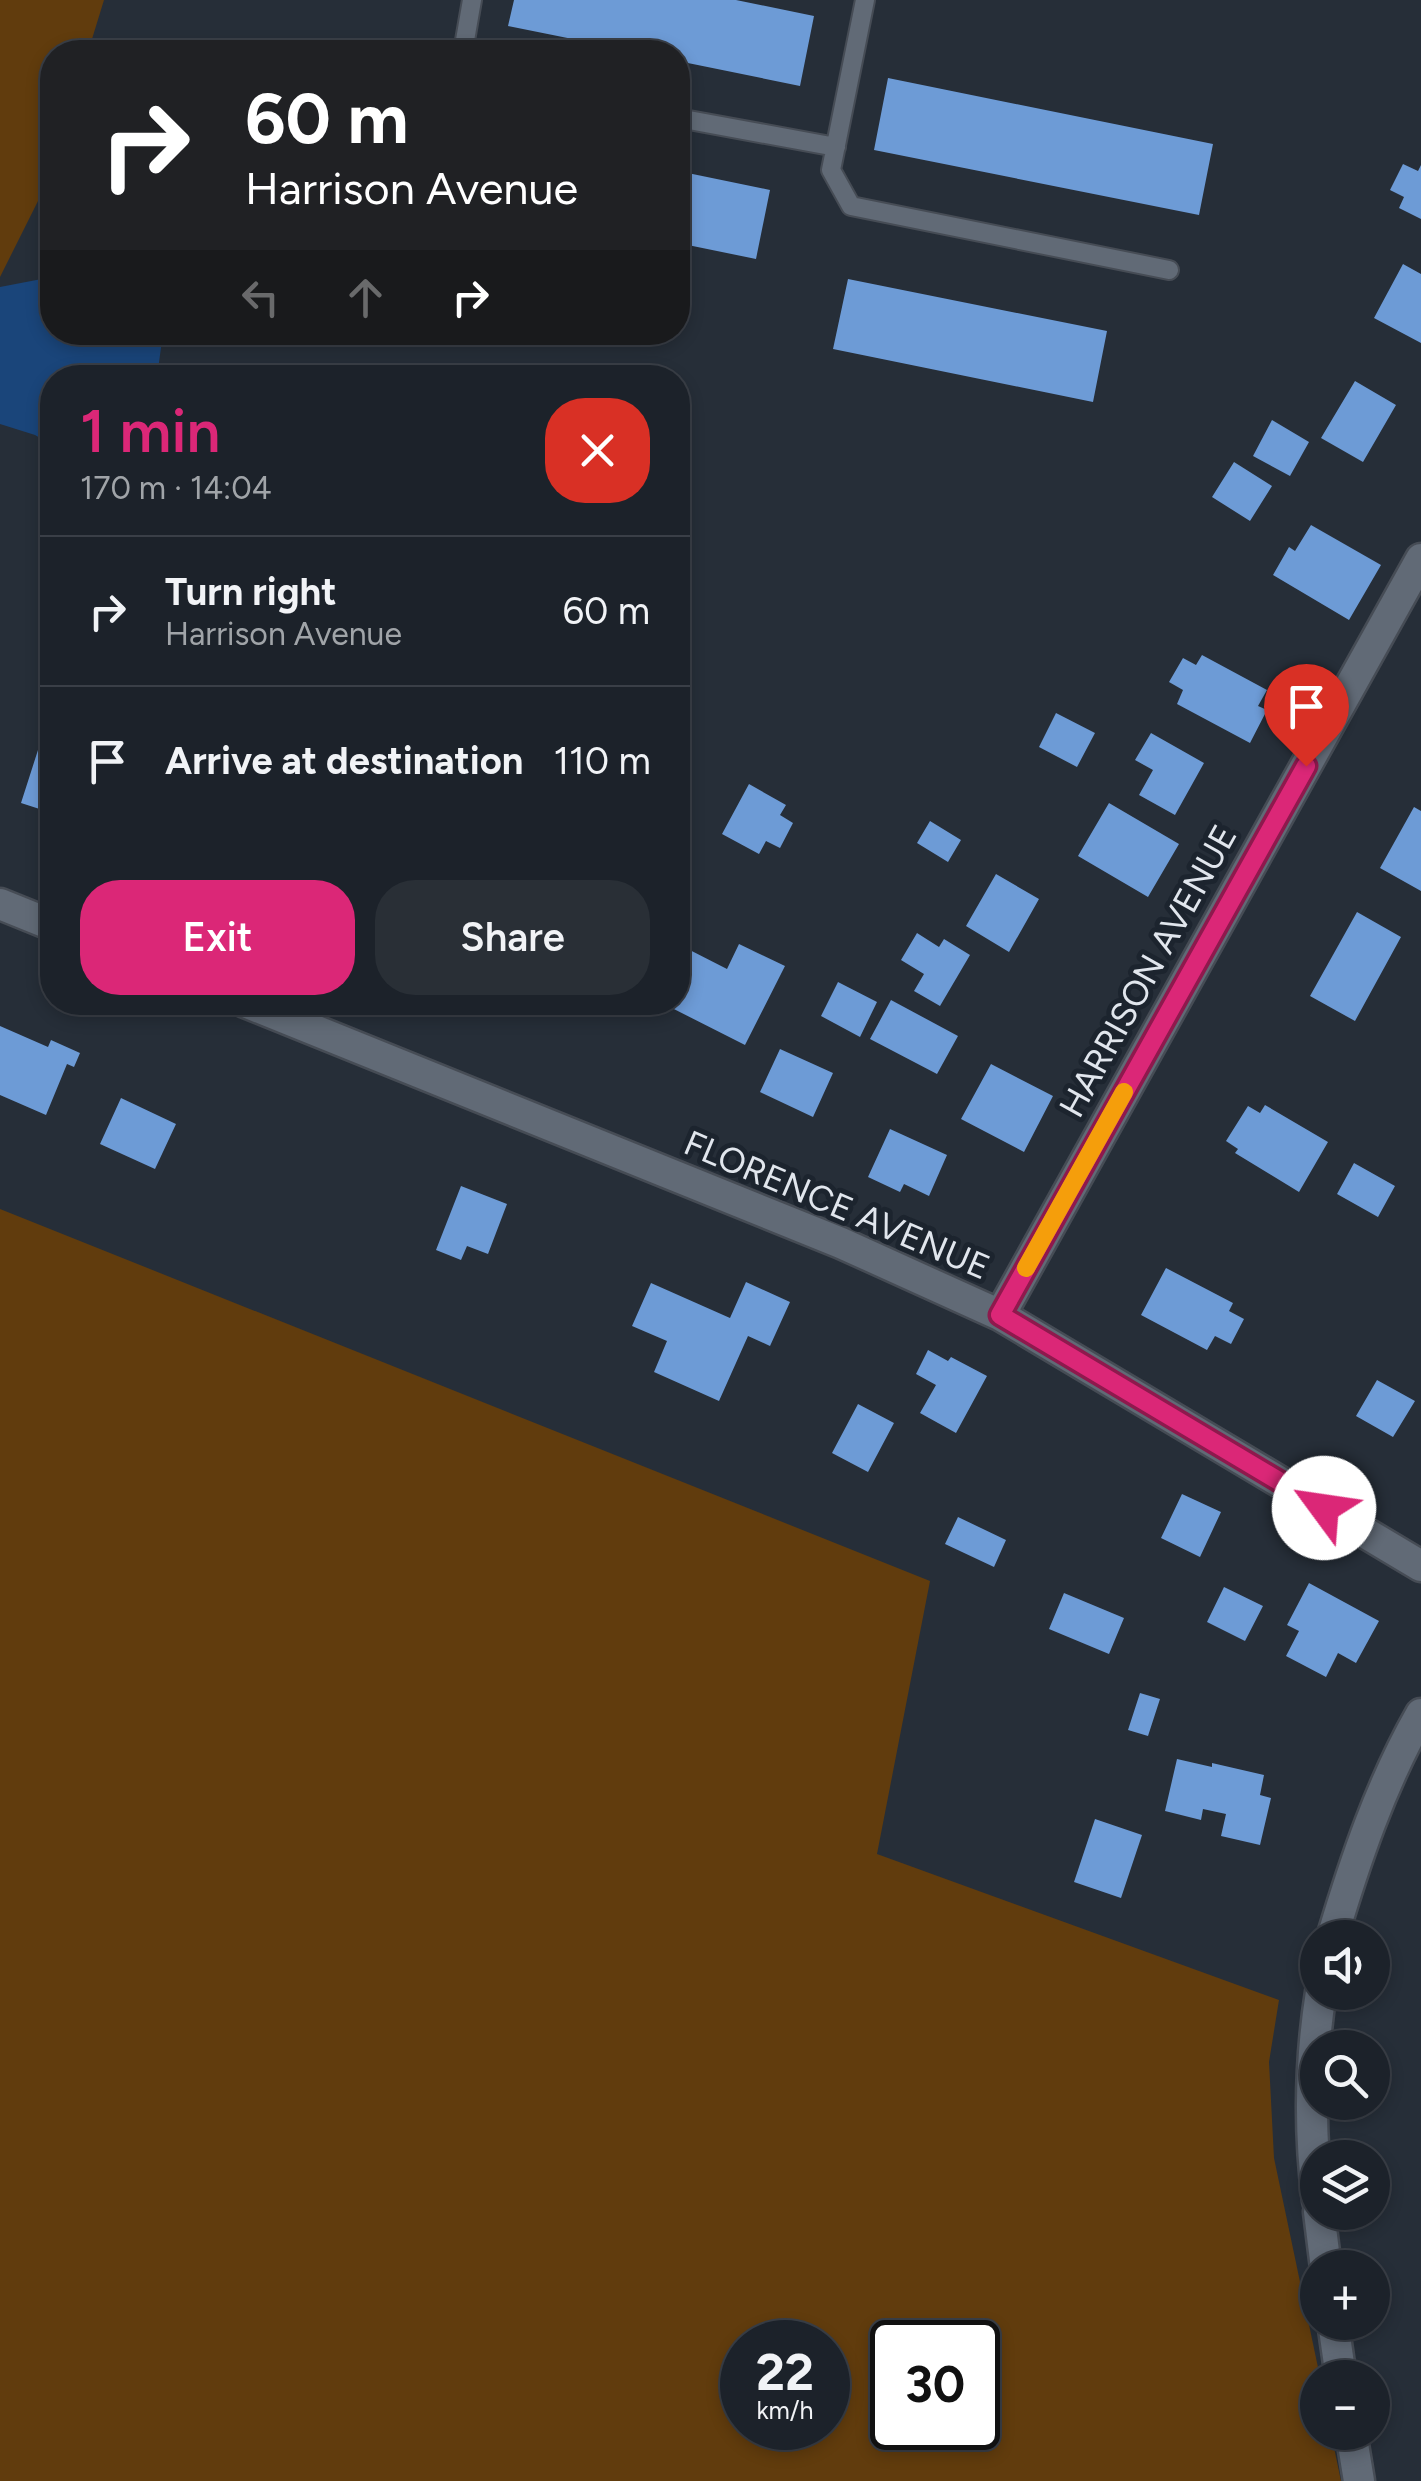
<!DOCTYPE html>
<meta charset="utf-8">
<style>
:root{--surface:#1c222a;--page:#292f36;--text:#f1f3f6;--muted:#a0a4a8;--line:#3a3f47;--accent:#db2777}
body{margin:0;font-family:Figtree,sans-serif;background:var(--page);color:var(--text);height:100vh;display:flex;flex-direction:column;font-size:38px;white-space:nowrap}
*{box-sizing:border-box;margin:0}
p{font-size:32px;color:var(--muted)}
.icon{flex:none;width:55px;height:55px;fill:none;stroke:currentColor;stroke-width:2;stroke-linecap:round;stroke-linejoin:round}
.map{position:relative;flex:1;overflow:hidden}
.sheet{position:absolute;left:40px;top:365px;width:650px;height:650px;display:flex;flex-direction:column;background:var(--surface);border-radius:40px;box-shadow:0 5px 15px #0003,0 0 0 2px var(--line)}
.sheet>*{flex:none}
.top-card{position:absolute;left:40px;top:40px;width:650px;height:305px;border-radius:40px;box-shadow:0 5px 15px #0003,0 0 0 2px var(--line);background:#202124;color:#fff;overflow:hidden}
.controls{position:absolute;left:1300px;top:1920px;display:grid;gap:20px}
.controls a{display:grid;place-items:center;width:90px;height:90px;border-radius:50%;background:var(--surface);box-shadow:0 5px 15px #0003,0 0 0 2px var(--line);font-size:50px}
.speed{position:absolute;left:720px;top:2320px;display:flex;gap:20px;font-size:50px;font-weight:700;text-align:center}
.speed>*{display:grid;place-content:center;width:130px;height:130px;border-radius:50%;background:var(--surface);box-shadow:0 5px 15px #0003,0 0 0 2px var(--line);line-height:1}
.speed small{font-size:25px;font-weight:400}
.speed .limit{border:5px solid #111;border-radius:15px;background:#fff;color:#111}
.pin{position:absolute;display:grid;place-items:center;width:85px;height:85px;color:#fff;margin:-102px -42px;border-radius:50% 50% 50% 0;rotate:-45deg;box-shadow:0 0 10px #0007}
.pin .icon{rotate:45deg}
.me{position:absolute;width:110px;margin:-55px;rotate:301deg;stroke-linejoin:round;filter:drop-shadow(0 0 8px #0008)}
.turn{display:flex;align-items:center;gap:35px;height:210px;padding:0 40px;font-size:45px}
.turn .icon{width:130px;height:130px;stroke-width:2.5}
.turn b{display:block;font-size:70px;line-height:85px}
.lanes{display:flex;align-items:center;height:95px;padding:0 40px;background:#0003;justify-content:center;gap:50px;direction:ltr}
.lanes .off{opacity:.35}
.round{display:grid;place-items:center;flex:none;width:105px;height:105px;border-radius:40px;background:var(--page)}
.summary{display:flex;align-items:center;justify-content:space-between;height:170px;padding:0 40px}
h1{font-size:60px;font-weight:600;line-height:75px;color:var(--accent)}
.action{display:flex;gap:20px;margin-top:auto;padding:20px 40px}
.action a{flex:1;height:115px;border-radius:40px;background:var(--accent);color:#fff;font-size:40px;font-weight:600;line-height:115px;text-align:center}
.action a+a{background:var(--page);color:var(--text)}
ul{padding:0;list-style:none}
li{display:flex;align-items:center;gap:30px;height:150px;padding:0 40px;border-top:2px solid var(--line)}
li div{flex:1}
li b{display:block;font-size:38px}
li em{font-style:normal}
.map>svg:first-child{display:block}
.green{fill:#613c0d;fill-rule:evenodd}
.water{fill:#1a457a}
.building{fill:#6d9bd6}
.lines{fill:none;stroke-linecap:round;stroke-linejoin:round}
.lane-casing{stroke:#464c55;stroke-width:22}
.street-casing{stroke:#464c55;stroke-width:35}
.secondary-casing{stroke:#464c55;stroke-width:35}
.lane{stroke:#616a76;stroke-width:18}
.street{stroke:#616a76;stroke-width:30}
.secondary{stroke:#616a76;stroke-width:30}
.route-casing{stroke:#8e194d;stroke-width:25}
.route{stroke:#db2777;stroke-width:18}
.slow{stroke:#f59e0b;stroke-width:18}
.labels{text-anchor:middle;stroke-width:10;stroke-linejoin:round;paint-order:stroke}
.street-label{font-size:35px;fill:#e1e6ed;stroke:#1c242e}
</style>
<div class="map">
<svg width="1421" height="2481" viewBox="0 0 1421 2481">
<rect width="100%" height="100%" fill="#262e38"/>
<path class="green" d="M0 0H104L88 52H52V163L44 189 0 277Z
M0 1209 930 1581 877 1854 1279 2000 1269 2062 1274 2158 1320 2377 1318 2432 1331 2433 1341 2481H0ZM828 2342V2428H742V2342ZM892 2342H978V2428H892Z"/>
<path class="water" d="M52 277V332L163 333 157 377 52 378V445L35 435 0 424V287Z"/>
<path class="building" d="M514 0H736L814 16 800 86 678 61V52H637L508 26Z
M888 78 1213 144 1199 215 874 150Z
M1403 164 1418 171 1421 165V219L1399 208 1404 197 1390 190Z
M678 171 770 190 756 259 678 243Z
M1403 264 1421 274V343L1374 318Z
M848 279 1107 331 1093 402 833 349Z
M1355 381 1396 405 1363 462 1321 438Z
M1272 420 1309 442 1290 476 1253 456Z
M1234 462 1272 486 1250 521 1212 497Z
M1311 525 1381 565 1349 620 1273 575 1289 547 1295 551Z
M1202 655 1267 690 1258 706 1267 710 1250 743 1177 704 1183 690 1169 682 1183 658 1196 665Z
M1056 713 1095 733 1077 767 1039 747Z
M1151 733 1204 763 1175 815 1139 795 1153 770 1135 760Z
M38 750 52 755V813L21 803Z
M749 784 786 805 780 815 793 823 780 848 766 841 759 854 722 834Z
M1109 803 1179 844 1148 897 1078 856Z
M1414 807 1421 811V891L1380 868Z
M930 821 961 840 948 862 917 843Z
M996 874 1039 899 1009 952 966 926Z
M1357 912 1401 937 1355 1021 1310 996Z
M917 933 939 947 944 939 970 955 940 1006 914 991 924 974 901 960Z
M678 944 727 969 739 944 785 966 745 1045 660 1002H678Z
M838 982 877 1002 860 1037 821 1016Z
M891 1000 958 1036 937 1074 870 1039Z
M0 1026 48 1047 51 1040 80 1053 74 1067 67 1064 46 1115 0 1095Z
M780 1049 833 1073 813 1117 760 1092Z
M991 1064 1053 1096 1024 1152 961 1119Z
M121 1098 176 1124 155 1169 100 1144Z
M1265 1105 1328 1142 1299 1192 1235 1153 1238 1149 1226 1141 1248 1106 1260 1113Z
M890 1129 947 1155 929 1196 904 1184 900 1192 868 1177Z
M1354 1163 1395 1186 1378 1217 1337 1194Z
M461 1186 507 1204 488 1254 467 1246 461 1260 436 1250Z
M1166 1268 1233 1303 1229 1311 1244 1319 1231 1344 1215 1336 1207 1350 1141 1315Z
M746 1282 790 1302 770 1346 748 1336 719 1401 654 1372 667 1341 632 1326 651 1283 730 1318Z
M928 1350 948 1361 951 1357 987 1376 956 1433 920 1413 936 1385 916 1374Z
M1377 1380 1415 1401 1393 1437 1356 1416Z
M858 1404 894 1423 868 1472 832 1453Z
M1182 1494 1221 1512 1200 1557 1161 1538Z
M958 1517 1006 1540 994 1567 945 1544Z
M1309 1583 1379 1621 1356 1663 1338 1653 1326 1677 1286 1656 1299 1631 1287 1625Z
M1224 1587 1263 1606 1245 1641 1207 1622Z
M1064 1593 1124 1618 1109 1654 1049 1629Z
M1140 1693 1160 1699 1148 1736 1128 1730Z
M1177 1759 1212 1767V1763L1264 1775 1260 1795 1271 1798 1260 1845 1221 1836 1226 1814 1203 1809 1201 1820 1165 1811Z
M1095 1819 1142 1835 1121 1898 1074 1882Z"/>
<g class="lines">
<g class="lane-casing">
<path id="lane" d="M865 0 831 170 851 206 1169 270
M463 52 472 0
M678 118 836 147"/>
</g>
<g class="street-casing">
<path id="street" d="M0 904 52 925
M245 1002 841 1243 1000 1315 1421 1566
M1000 1315 1421 559"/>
</g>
<g class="secondary-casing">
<path id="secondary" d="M1332 1938C1355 1861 1381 1784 1421 1714
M1318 2201C1309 2131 1310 2062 1321 1992
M1319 2212 1326 2268
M1333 2322 1341 2378
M1351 2432 1359 2481"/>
</g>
<use href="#lane" class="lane"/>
<use href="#street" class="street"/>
<use href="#secondary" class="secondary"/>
</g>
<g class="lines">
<g class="route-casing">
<path id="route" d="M1306 766 1000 1315 1324 1508"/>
</g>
<use href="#route" class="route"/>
<path class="slow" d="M1026 1268 1124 1092"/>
</g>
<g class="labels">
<g class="street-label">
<text transform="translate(1148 971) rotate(-61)" y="12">HARRISON AVENUE</text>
<text transform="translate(837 1205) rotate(23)" y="12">FLORENCE AVENUE</text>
</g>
</g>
</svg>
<div class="controls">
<a><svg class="icon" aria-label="sound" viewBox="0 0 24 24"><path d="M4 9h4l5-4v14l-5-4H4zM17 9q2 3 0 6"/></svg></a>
<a><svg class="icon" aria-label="search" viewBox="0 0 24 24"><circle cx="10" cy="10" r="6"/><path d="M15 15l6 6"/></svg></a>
<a><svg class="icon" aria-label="layers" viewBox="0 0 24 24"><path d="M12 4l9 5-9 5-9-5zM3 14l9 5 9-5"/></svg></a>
<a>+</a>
<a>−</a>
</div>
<div class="speed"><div>22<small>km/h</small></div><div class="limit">30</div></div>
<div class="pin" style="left:1306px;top:766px;background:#d93025"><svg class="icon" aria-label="arrive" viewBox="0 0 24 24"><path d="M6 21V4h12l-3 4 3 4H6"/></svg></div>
<svg class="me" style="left:1324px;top:1508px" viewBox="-20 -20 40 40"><circle r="19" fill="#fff"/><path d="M0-13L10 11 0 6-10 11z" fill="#db2777"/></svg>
<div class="top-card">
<div class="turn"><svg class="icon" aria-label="right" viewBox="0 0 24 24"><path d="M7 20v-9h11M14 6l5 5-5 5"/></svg><div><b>60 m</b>Harrison Avenue</div></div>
<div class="lanes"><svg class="icon off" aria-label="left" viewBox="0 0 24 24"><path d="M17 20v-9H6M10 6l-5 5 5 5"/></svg><svg class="icon off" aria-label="ahead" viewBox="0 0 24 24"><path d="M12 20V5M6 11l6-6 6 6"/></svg><svg class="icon" aria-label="right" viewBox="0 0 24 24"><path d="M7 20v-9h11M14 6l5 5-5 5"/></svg></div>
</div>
<section class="sheet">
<div class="summary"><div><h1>1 min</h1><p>170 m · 14:04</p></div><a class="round" style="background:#d93025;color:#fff"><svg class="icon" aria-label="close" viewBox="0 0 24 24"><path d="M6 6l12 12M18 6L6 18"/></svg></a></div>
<ul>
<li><svg class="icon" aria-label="right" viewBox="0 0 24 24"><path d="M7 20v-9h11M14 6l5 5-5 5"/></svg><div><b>Turn right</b><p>Harrison Avenue</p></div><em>60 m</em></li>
<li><svg class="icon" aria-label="arrive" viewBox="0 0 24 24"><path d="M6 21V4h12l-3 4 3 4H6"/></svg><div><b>Arrive at destination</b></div><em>110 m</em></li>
</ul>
<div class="action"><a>Exit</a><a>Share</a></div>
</section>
</div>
